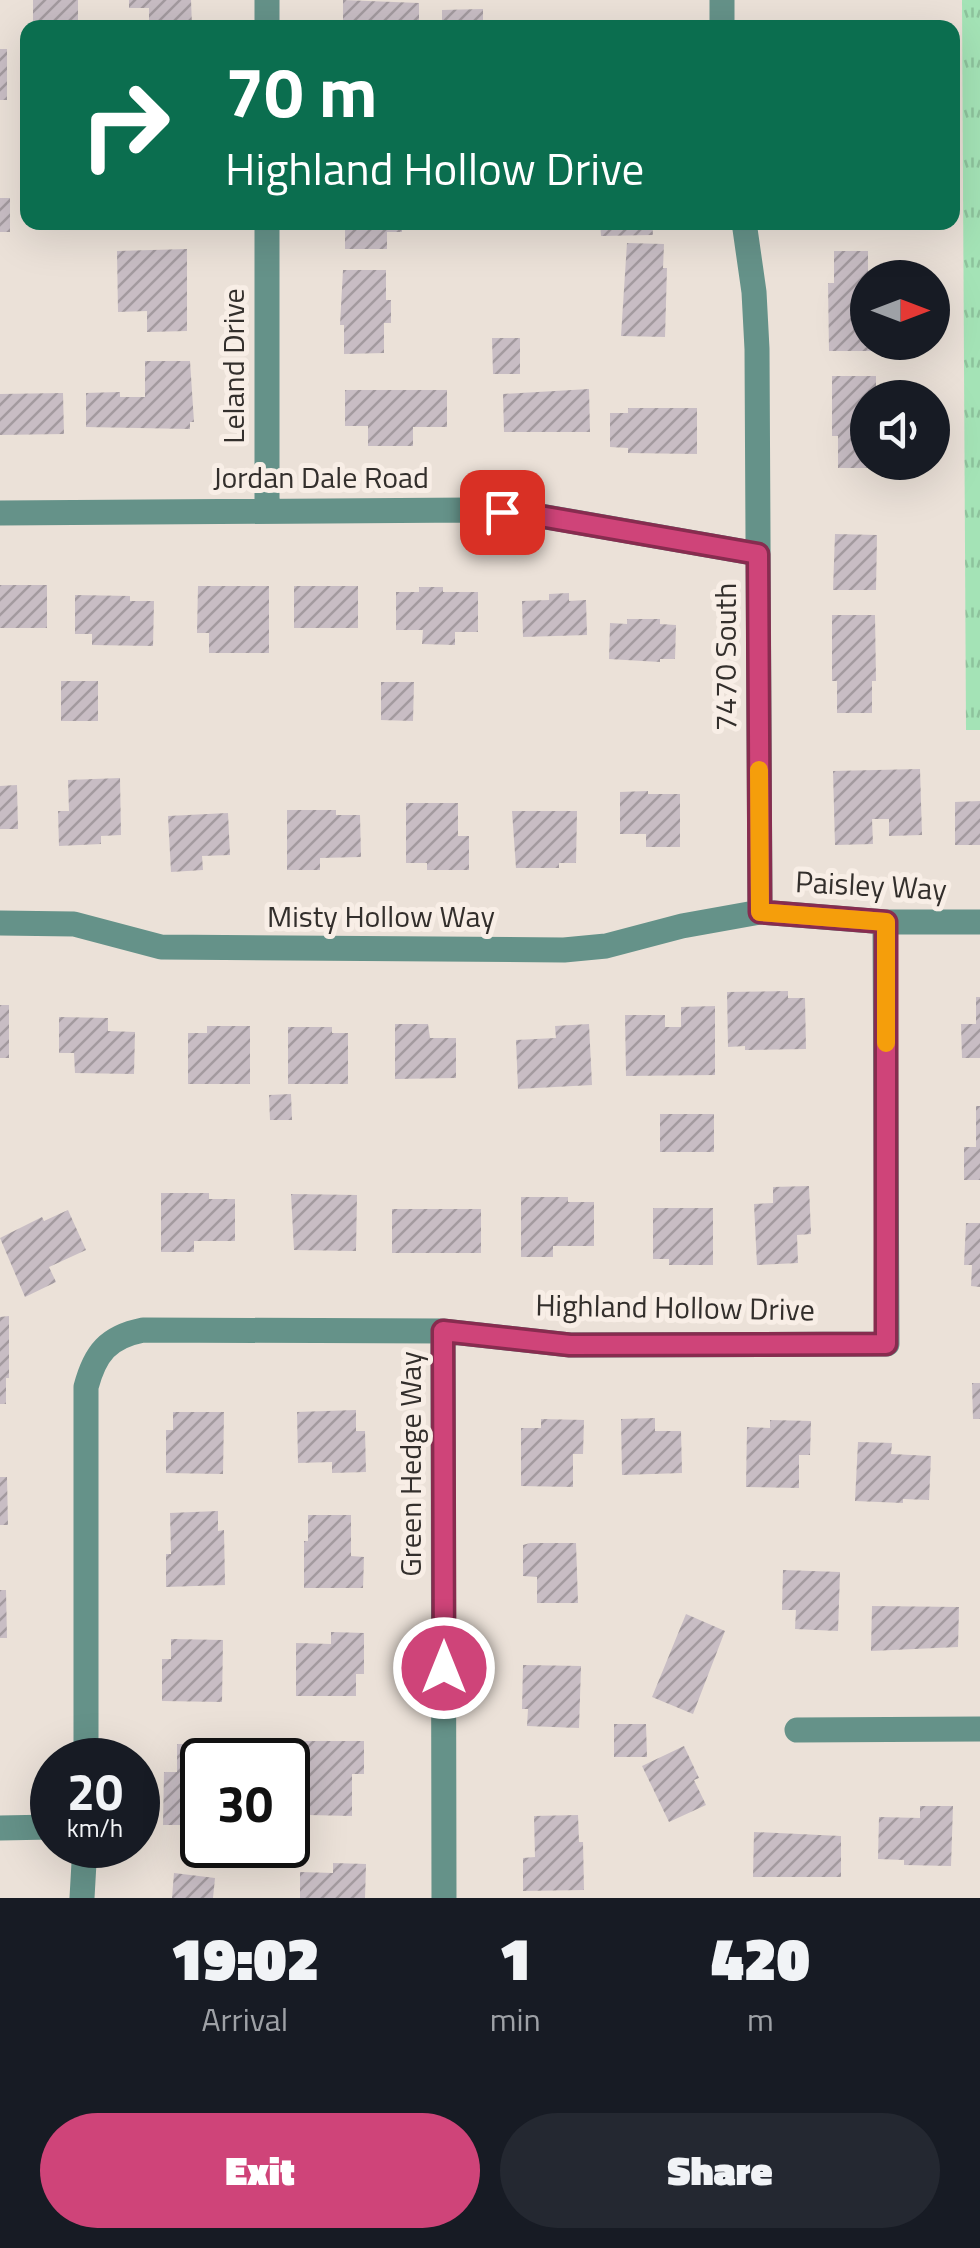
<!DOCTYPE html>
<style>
:root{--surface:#171b24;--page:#242831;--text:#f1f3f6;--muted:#9ea1a6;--accent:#cf4479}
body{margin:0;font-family:"Titillium Web",sans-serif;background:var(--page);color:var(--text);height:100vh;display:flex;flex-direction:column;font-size:38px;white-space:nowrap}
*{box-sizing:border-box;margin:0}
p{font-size:32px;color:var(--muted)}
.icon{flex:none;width:55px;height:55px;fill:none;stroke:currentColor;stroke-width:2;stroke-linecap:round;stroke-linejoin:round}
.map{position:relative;height:1898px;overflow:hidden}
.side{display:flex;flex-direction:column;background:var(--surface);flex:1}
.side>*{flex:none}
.hud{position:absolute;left:20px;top:20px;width:940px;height:210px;border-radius:20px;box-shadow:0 10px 40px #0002;background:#0b6e4f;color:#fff;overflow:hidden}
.needle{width:65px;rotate:90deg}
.tools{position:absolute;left:850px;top:260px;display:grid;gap:20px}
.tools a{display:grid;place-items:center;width:100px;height:100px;border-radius:50%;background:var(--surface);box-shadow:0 10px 40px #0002;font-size:50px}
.speed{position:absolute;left:30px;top:1738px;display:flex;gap:20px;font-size:50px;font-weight:700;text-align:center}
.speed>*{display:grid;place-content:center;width:130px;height:130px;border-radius:50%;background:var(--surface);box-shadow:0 10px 40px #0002;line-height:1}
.speed small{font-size:25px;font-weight:400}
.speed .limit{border:5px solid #111;border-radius:15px;background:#fff;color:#111}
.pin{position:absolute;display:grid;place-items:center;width:85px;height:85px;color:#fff;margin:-42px;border-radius:20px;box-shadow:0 5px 15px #0006}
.me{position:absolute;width:110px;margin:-55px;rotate:0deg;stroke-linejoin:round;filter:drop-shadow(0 0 8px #0008)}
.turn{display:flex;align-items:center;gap:35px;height:210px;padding:0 40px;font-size:45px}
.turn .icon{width:130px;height:130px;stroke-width:2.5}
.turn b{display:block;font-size:70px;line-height:85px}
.eta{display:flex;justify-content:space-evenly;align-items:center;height:170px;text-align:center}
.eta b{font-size:60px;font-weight:800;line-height:70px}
.button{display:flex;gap:20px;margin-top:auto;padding:20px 40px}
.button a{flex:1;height:115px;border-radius:60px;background:var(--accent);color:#fff;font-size:40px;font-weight:800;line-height:115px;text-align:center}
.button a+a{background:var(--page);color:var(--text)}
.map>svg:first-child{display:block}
.grass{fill:url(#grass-tufts)}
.building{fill:url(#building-hatch)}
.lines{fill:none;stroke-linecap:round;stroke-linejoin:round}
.minor{stroke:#659289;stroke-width:25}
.route-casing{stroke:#872c4f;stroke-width:25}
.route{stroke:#cf4479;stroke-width:18}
.slow{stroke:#f59e0b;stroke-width:18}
.labels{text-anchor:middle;stroke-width:10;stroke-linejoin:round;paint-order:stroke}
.street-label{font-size:30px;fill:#332f2c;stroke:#f8eee6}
</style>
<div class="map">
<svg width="980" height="1898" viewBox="0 0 980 1898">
<defs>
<pattern id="grass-tufts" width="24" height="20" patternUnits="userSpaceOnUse" patternTransform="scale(2.5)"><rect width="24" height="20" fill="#a4e3b6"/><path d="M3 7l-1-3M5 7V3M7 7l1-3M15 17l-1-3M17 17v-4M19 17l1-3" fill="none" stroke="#8ec39d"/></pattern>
<pattern id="building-hatch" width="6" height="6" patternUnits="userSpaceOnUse" patternTransform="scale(2.5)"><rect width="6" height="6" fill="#c8bdc4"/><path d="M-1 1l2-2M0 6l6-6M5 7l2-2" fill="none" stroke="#a39a9f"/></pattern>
</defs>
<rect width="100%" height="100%" fill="#ebe1d8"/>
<path class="grass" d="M962 0H980V730H966Z"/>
<path class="building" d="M33 0H78V28H33Z
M129 0H191L192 26 149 27V8H129Z
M343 0 419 3V28H343Z
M483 9V28H442V10Z
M604 20 645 21V28H604Z
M0 49H7V100H0Z
M0 198H10V232H0Z
M147 222H188V229H147Z
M345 222H402V232H387V249H345Z
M600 222H652L653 235 601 236Z
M823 222H859V230H823Z
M627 243 664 244 663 268H667L665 337 621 336Z
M187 249V331L147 332V311L118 312 117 251Z
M834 251H868V342H873V351H829L828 283H834Z
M343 270H386V300H391V323H384V353L344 354V325H340Z
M492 338H520V374H493Z
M145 361H190L194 422H190V429L86 427V393L120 392V397H145Z
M832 376H876V398H868V462H872L871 468H838V436H832Z
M589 389 590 432H504L503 394Z
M345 390H447V427H413V446H368V426H345Z
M63 393 64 434 0 435V394Z
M628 408H697V454L628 453V448L610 447V413H628Z
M835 534 877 535 876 590H833Z
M0 585H47V628H0Z
M198 586H269V653H209V633H197Z
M294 586H358V628H294Z
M419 587H443V592H478V632H455V645L422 644 423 630H396V592H419Z
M569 593V601L586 600 587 635 523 637 522 601 549 600V594Z
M75 595 130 596V601H154L153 646 92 645V634H75Z
M832 615H875L876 681H872V713H837V681H832Z
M627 619H660V624L676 625 675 659H660V662L609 659 610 623 627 624Z
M61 681H98V721H61Z
M381 682H414L413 721 381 720Z
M920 769 922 835 889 836V819H872L873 844 835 845 833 771Z
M120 778 121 835 101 836V844L59 846 58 811H69L68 780Z
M17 785 18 829H0V786Z
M648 791V794H680V847H646V834H620V792Z
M980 801V845H955V802Z
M406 803H458V836H469V870H427V863H406Z
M287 810H336V815H360L361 857 320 858V870H287Z
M512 811H577L576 863H559V868H516Z
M228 813 230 855 202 856 203 870 171 872 168 816Z
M788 991V998H805L806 1049 745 1050V1046L728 1047 727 992Z
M976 997H980V1058H962L961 1024H976Z
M0 1005H9V1058H0Z
M715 1006V1075L626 1076 625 1015H665V1027H681V1007Z
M59 1017 108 1018V1031L135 1032 134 1074 75 1073 74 1053H59Z
M395 1024H428L430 1038H456V1078L395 1079Z
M589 1024 592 1085 518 1089 516 1040 556 1038 555 1026Z
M207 1026H250V1084H188V1033H207Z
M288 1027H332V1033H348V1084H288Z
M291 1094 292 1120H270L269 1095Z
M976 1106H980V1180H964V1147H976Z
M660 1114H714V1152H660Z
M809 1186 811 1234 797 1235 798 1263 757 1265 754 1204 773 1203V1187Z
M161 1193H209V1199H235V1241H194V1252H161Z
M291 1194 357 1195 356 1251 294 1250Z
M521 1197H568V1202H594V1246H553V1257H521Z
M653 1208H713V1265H669V1259H653Z
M392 1209H481V1253H392Z
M68 1210 86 1250 49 1267 56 1282 25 1297 0 1238 42 1217 44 1221Z
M966 1223H980V1287L971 1286 972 1265H964Z
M9 1316V1378H6V1404H0V1317Z
M972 1383H980V1419H973Z
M356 1410V1431H365L366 1472 332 1473V1462L298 1463 297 1412Z
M173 1412H224L223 1474 166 1473V1430H173Z
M655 1418V1431H681L682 1473 622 1475 621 1419Z
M541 1419 584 1420 583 1454H573V1487L521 1486V1428H541Z
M770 1420 811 1421 810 1455H799V1488L746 1487 747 1427 770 1428Z
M858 1442 892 1443 891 1454 931 1456 929 1500 903 1499V1503L855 1501Z
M0 1477H7L8 1525H0Z
M218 1511V1531L224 1530 225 1585 166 1587V1554H171L170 1513Z
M308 1515H351V1556L364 1557 363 1588H304V1541H308Z
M530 1543H576L578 1603H537V1577L523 1576V1545Z
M783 1570 840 1572 838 1631 795 1629 796 1610H782Z
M0 1590H6L7 1638H0Z
M872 1606 959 1607 958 1647 871 1651Z
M686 1614 725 1631 693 1714 652 1697Z
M331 1632 364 1633V1674H356V1696H296V1643L331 1644Z
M171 1639 223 1640 222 1702 162 1701V1659H171Z
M523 1665 581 1666 579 1728 527 1726 528 1709H522Z
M614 1724H646L647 1757H614Z
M304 1741H364V1774H352V1816L308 1815V1789H303Z
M177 1744H221V1760H202V1825H163L164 1772H177Z
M684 1746 699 1778 694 1780 706 1805 669 1822 642 1766Z
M920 1806H953L951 1866 904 1865V1860L878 1859 879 1817 920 1818Z
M578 1815 579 1842H583L584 1890 523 1891V1858L535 1857 534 1816Z
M754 1832 841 1836V1877H753Z
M333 1863 366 1864 365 1898H300V1872L333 1873Z
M174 1873 215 1878 213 1898H172Z"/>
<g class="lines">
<path class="minor" d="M267 28V0
M722 28V0
M744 222 754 292 757 349 760 912
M267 510V222
M0 513 471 510 535 515 758 554
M0 923 74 924 161 947 564 950 606 946 682 926 760 912 885 922H980
M443 1331 444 1898
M797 1730 980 1729
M86 1760V1387C95 1353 108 1337 143 1330L443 1331 570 1345 887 1344 885 922
M0 1828 52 1827
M82 1898 85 1845"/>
</g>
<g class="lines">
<g class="route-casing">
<path id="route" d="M444 1668 443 1331 570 1345 886 1344V922L760 912 758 554 534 515 502 512"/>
</g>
<use href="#route" class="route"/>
<path class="slow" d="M759 770 760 912 886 922V1043"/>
</g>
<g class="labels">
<g class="street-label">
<text transform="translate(234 366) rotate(-90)" y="10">Leland Drive</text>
<text x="321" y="488">Jordan Dale Road</text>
<text transform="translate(726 657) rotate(-90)" y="10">7470 South</text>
<text transform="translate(871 886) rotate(3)" y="10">Paisley Way</text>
<text x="381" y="927">Misty Hollow Way</text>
<text transform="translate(675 1308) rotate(1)" y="10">Highland Hollow Drive</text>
<text transform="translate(411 1464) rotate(-90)" y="10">Green Hedge Way</text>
</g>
</g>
</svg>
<div class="tools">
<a><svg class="needle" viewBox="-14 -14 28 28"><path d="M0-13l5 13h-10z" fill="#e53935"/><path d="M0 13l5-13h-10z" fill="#9ea1a6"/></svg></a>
<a><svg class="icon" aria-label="sound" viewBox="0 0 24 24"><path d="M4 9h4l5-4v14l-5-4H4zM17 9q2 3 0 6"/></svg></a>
</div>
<div class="speed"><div>20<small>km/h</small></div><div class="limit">30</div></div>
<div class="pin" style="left:502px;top:512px;background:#d93025"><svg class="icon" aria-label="arrive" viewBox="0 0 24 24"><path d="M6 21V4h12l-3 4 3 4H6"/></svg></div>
<svg class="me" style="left:444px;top:1668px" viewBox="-20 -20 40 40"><circle r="17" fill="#cf4479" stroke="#fff" stroke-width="3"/><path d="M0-11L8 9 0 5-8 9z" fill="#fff"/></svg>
<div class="hud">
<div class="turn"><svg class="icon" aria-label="right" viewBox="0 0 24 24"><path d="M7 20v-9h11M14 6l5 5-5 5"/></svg><div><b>70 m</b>Highland Hollow Drive</div></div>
</div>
</div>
<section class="side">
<div class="eta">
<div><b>19:02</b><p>Arrival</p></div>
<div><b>1</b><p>min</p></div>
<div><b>420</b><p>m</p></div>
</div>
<div class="button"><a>Exit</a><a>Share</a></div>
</section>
